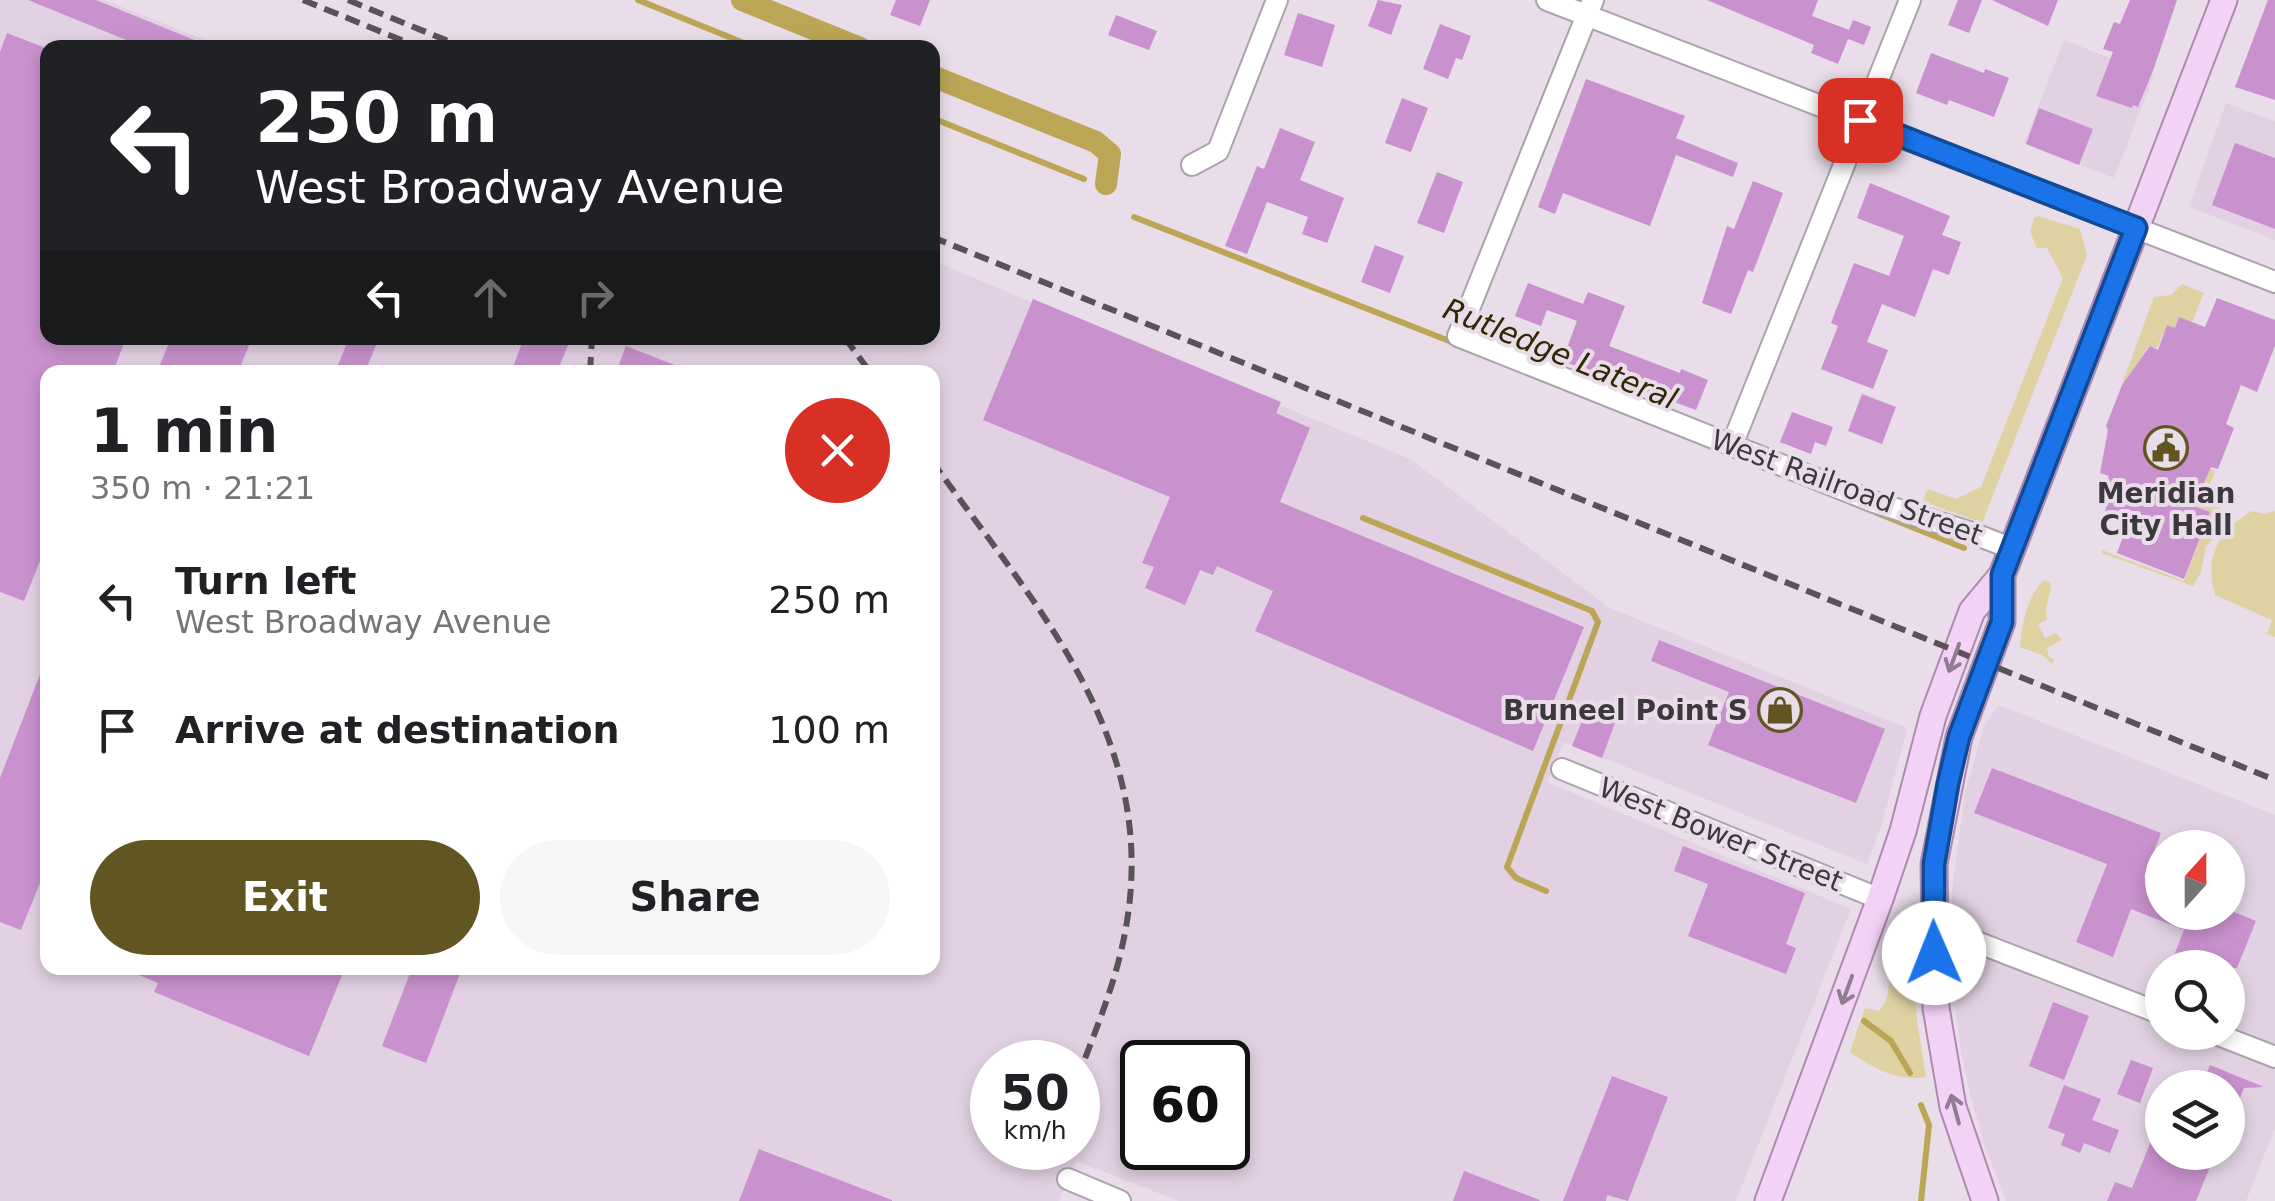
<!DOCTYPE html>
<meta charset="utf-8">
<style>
:root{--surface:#fff;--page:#f6f6f6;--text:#202124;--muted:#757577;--accent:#615522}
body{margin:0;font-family:"DejaVu Sans",sans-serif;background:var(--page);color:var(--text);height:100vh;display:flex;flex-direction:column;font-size:38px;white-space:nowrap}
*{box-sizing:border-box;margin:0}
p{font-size:32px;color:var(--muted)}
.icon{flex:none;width:55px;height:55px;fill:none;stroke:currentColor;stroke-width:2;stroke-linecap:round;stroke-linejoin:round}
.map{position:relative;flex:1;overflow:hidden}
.side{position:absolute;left:40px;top:365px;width:900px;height:610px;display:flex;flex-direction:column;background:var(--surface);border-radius:20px;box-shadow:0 5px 15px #0003}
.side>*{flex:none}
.banner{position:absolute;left:40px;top:40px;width:900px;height:305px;border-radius:20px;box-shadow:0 5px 15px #0003;background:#202124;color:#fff;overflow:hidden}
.needle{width:65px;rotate:21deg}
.controls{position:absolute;left:2145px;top:830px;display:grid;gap:20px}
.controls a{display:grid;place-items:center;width:100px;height:100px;border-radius:50%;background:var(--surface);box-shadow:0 5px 15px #0003;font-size:50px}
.speed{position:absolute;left:970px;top:1040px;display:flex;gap:20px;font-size:50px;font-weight:700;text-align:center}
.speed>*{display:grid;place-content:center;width:130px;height:130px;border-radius:50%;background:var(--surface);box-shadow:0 5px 15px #0003;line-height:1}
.speed small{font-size:25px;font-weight:400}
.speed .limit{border:5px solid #111;border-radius:15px;background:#fff;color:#111}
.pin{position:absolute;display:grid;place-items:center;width:85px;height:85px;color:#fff;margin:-42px;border-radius:20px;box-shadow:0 5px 15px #0006}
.me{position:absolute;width:110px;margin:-55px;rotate:359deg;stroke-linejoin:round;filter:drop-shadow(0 0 8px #0008)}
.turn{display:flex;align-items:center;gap:35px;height:210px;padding:0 50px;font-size:45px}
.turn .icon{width:130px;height:130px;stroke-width:2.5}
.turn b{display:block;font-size:70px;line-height:85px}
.lanes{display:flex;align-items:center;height:95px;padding:0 50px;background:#0003;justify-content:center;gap:50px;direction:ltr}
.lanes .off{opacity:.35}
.round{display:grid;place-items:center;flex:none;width:105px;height:105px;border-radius:52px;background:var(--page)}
.head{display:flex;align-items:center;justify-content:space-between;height:170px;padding:0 50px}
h1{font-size:60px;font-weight:700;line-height:75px}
.action{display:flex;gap:20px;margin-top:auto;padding:20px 50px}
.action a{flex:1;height:115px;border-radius:60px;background:var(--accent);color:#fff;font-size:40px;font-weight:700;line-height:115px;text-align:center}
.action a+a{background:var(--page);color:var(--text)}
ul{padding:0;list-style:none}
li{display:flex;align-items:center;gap:30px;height:130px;padding:0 50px}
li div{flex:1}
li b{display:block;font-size:38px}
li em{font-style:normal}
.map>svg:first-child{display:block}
.built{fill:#e2d1e3;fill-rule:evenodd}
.green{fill:#ded2a3}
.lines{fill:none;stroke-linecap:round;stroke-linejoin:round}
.stream{stroke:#baa655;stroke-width:6}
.canal{stroke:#baa655;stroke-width:22}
.building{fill:#c991cd}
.minor-casing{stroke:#aca2ad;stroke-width:24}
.major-casing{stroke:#ae8ab0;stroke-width:29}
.minor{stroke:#fff;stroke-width:20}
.major{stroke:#f3d3f5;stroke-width:25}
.rail{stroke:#595359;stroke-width:6;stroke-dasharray:15 8;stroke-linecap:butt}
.oneway{stroke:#8f7e90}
.route-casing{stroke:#114b97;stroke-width:25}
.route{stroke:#1a73e8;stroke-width:18}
.labels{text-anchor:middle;stroke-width:8;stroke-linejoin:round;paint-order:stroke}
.street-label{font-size:28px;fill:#3d383d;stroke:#e8dde8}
.poi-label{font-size:28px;font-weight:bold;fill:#3d383d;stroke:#e8dde8}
.water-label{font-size:30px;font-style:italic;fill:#312803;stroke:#e8dde8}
</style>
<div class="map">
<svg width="2275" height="1201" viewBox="0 0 2275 1201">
<rect width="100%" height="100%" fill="#e8dde8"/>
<path class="built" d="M0 0H104L223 47 48 48V338H932L933 261 1410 459 1610 608 1907 728 1883 821 1867 864 1564 742 1547 782 1851 909 1736 1201H1179L1076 1161 1059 1201H0ZM48 372H932V968H48ZM992 1062H1078V1148H992ZM1142 1062H1228V1148H1142Z
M2064 40 2154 75 2114 178 2024 143Z
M2226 103 2275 121V240L2189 207Z
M1999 705 2275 815V1128L2246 1201H2006L1985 1147 1970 1094 1960 1046 1951 969 1952 890 1965 792 1984 726ZM2162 848H2228V912H2162ZM2162 968H2228V1032H2162ZM2162 1088H2228V1152H2162Z"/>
<path class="green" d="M2038 216 2080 229 2087 255 1982 523 1922 501 1928 489 1956 499 1981 487 2063 278 2047 248H2037L2030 231 2034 218Z
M2182 284 2204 293 2192 322 2179 317 2175 328 2167 325 2157 348 2149 346 2125 383 2122 384 2154 297 2171 295Z
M2210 469 2215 471 2204 501 2221 509 2224 526 2206 547 2201 572 2193 586 2102 553V550L2184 581 2210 512 2194 506Z
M2252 511 2264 514 2275 511V637L2267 634 2272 620 2215 595C2204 557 2218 531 2252 511Z
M2044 580 2051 583C2051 596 2044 606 2047 620L2038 624 2045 638 2056 633 2062 640 2047 648 2049 657 2055 660 2052 664 2042 655 2020 647C2022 624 2027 596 2044 580Z
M1911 939 1917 1020 1926 1077C1898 1082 1873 1068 1850 1052L1865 1008 1879 1011C1901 988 1875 952 1911 939Z"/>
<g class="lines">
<path class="stream" d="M638 0 756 48
M932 118 1084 179
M1134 217 1457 344
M1877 513 1964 548
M1363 518 1592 611 1598 622 1507 867 1516 878 1546 891
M1864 1021 1891 1041 1910 1073
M1921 1105 1929 1125 1921 1201"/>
<path class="canal" d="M742 0 860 48
M932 76 1096 142 1110 154 1106 184"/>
</g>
<path class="building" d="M28 0H96L214 48H146Z
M896 0H930L920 26 890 15Z
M1378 0 1402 5 1391 35 1368 26Z
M1707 0H1818L1812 16 1849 30 1853 20 1871 27 1864 45 1848 39 1838 64 1811 53 1814 45Z
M1958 0H1982L1969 33 1948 25Z
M1992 0H2058L2048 26Z
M2130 0H2177L2154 68 2138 107 2133 105 2132 108 2096 96 2113 52 2103 49 2114 22 2120 24Z
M2268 0H2275V100L2235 87Z
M1298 13 1335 25 1322 67 1284 55Z
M1116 15 1157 31 1149 50 1108 35Z
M1440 24 1471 36 1462 60 1456 58 1448 79 1423 69Z
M7 33 48 49V338H126L113 372H48V541L24 601 0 592V52Z
M1931 53 1984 73 1985 69 2009 78 1994 117 1949 100 1947 105 1916 93Z
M1586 79 1685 116 1676 138 1738 163 1733 177 1676 155 1650 226 1563 193 1555 214 1538 207Z
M1402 98 1428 108 1411 152 1385 143Z
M2039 108 2093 129 2079 165 2026 144Z
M1280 128 1315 142 1300 180 1344 198 1327 243 1302 234 1308 217 1267 202 1247 254 1225 246 1257 166 1264 169Z
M2235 143 2275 158V229L2212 205Z
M1437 172 1463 182 1444 233 1417 223Z
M1753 181 1783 193 1753 272 1748 270 1731 314 1702 303 1727 226 1734 229Z
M1870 183 1950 216 1942 235 1961 242 1949 275 1933 269 1915 317 1882 304 1867 342 1888 350 1873 389 1821 369 1838 326 1831 323 1854 263 1889 276 1904 236 1857 218Z
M1375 245 1404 256 1390 293 1361 282Z
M1528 283 1583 304 1588 292 1625 306 1609 346 1680 373 1681 369 1708 380 1696 410 1562 361 1577 321 1547 310 1541 326 1515 316Z
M2217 298 2275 320V346L2257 392 2241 385 2226 424 2234 428 2218 469 2211 467 2194 506 2210 512 2184 579 2117 553 2128 523 2104 514 2108 502 2099 499 2109 476 2100 473 2108 430 2106 426 2122 385 2150 346 2158 350 2167 325 2175 328 2179 317 2205 327Z
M1033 299 1281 402 1276 413 1310 428 1280 502 1584 627 1533 751 1255 631 1273 591 1248 580 1217 566 1213 575 1200 570 1185 605 1145 588 1154 567 1142 563 1170 497 983 420Z
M171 338H252L238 372H157Z
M349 338H379L365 372H335Z
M524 338H571L557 372H511Z
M626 346 690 371V372H616Z
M1862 394 1896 407 1882 444 1848 431Z
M1792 412 1833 427 1826 446 1815 442 1811 454 1780 442Z
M1659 640 1885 729 1856 803 1708 745 1729 692 1651 661Z
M46 659 48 863 21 930 0 922V778Z
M1587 708 1616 720 1602 758 1572 746Z
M1992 768 2161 833 2144 877 2162 884V912H2234L2256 921 2237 968H2169L2184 930 2131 909 2113 957 2076 942 2107 864 1974 813Z
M1683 846 1805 893 1786 944 1796 948 1786 974 1688 936 1708 884 1674 871Z
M122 968H345L309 1056 154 992 158 983Z
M412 968H462L426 1063 382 1046Z
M2053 1002 2089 1016 2064 1080 2029 1066Z
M2131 1060 2153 1068 2140 1103 2117 1094Z
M2210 1065 2264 1087 2244 1088 2228 1127V1088H2201Z
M1612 1076 1668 1097 1628 1201 1607 1195 1606 1201H1563Z
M2064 1085 2101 1099 2092 1120 2119 1130 2110 1153 2084 1143 2080 1153 2061 1145 2065 1134 2048 1128Z
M2162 1114V1152H2216L2196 1201H2107L2115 1182 2132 1188Z
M759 1149 892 1200V1201H739Z
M1464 1171 1540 1200 1539 1201H1453Z"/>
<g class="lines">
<g class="minor-casing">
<path id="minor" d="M1547 0 2275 282
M1593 0 1458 336 1874 502 1972 533 2013 549
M1192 165 1218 151 1277 0
M1732 445 1910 0
M1562 769 1880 899
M1933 925 2162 1014
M2211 1032 2275 1057
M1068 1179 1120 1201"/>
</g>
<g class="major-casing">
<path id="major" d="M1768 1201 1880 899 1903 831 1933 716 1972 611 2002 575 2224 0
M1985 1201 1953 1107 1936 1008 1934 864 1959 737 2002 622V575"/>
</g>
<use href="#minor" class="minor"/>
<use href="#major" class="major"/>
<path class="rail" d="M303 0 421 48
M348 0 465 48
M932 237 2275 780
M845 338 870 372
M590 372 592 338
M932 461C1040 613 1168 746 1122 947 1112 992 1094 1034 1078 1077"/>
</g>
<defs><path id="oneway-shaft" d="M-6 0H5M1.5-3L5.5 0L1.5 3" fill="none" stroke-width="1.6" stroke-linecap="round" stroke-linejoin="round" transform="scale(2.5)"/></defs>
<g class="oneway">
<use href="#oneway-shaft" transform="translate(1954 658) rotate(110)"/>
<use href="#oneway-shaft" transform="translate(1847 990) rotate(110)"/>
<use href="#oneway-shaft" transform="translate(1955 1109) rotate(-105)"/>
</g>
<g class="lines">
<g class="route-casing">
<path id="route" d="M1860 120 2136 228 2002 575V622L1959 737 1948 784 1934 864V953"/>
</g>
<use href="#route" class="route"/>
</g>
<defs>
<g id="civic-ring" transform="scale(2.25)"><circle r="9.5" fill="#e8dde8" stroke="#615522" stroke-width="1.5"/><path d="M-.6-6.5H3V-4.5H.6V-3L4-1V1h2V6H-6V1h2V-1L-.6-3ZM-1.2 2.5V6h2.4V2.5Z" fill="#615522"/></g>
<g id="shop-ring" transform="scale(2.25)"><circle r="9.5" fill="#e8dde8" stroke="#615522" stroke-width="1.5"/><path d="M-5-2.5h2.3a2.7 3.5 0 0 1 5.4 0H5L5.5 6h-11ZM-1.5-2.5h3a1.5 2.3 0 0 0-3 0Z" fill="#615522"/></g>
</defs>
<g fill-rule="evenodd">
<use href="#civic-ring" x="2166" y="448"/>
<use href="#shop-ring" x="1780" y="710"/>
</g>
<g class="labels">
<g class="street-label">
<text transform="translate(1847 487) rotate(20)" y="10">West Railroad Street</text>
<text transform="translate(1721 834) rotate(22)" y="10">West Bower Street</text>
</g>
<g class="poi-label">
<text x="2166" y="503">Meridian<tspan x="2166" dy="32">City Hall</tspan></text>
<text x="1748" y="720" text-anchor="end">Bruneel Point S</text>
</g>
<g class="water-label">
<text transform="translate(1560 354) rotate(22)" y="10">Rutledge Lateral</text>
</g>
</g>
</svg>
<div class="controls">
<a><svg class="needle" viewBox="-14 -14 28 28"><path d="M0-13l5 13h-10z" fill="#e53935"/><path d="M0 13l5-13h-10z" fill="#757577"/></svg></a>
<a><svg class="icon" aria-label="search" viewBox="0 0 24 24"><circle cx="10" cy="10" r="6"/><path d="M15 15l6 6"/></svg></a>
<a><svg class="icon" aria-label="layers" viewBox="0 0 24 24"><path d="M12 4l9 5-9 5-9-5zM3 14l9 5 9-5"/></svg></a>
</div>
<div class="speed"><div>50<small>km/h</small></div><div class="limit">60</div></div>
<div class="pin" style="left:1860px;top:120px;background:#d93025"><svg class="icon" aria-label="arrive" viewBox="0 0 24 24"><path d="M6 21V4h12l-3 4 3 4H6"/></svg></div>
<svg class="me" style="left:1934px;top:953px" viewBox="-20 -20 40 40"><circle r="19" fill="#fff"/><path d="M0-13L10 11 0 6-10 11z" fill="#1a73e8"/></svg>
<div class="banner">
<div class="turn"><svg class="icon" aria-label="left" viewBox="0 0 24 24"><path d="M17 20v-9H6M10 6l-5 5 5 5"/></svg><div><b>250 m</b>West Broadway Avenue</div></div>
<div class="lanes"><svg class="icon" aria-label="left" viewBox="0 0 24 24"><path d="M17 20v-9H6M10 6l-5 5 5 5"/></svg><svg class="icon off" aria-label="ahead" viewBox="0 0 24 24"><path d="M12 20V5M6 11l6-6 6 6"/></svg><svg class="icon off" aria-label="right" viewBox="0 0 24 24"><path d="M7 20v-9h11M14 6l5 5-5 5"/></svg></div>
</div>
<section class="side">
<div class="head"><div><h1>1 min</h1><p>350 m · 21:21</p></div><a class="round" style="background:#d93025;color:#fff"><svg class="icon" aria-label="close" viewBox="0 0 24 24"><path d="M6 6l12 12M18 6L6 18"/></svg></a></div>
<ul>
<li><svg class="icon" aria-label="left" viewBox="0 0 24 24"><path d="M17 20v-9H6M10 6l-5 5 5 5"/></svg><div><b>Turn left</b><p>West Broadway Avenue</p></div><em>250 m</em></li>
<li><svg class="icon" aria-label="arrive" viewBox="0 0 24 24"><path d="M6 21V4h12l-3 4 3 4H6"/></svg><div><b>Arrive at destination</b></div><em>100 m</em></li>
</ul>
<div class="action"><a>Exit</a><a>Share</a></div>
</section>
</div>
